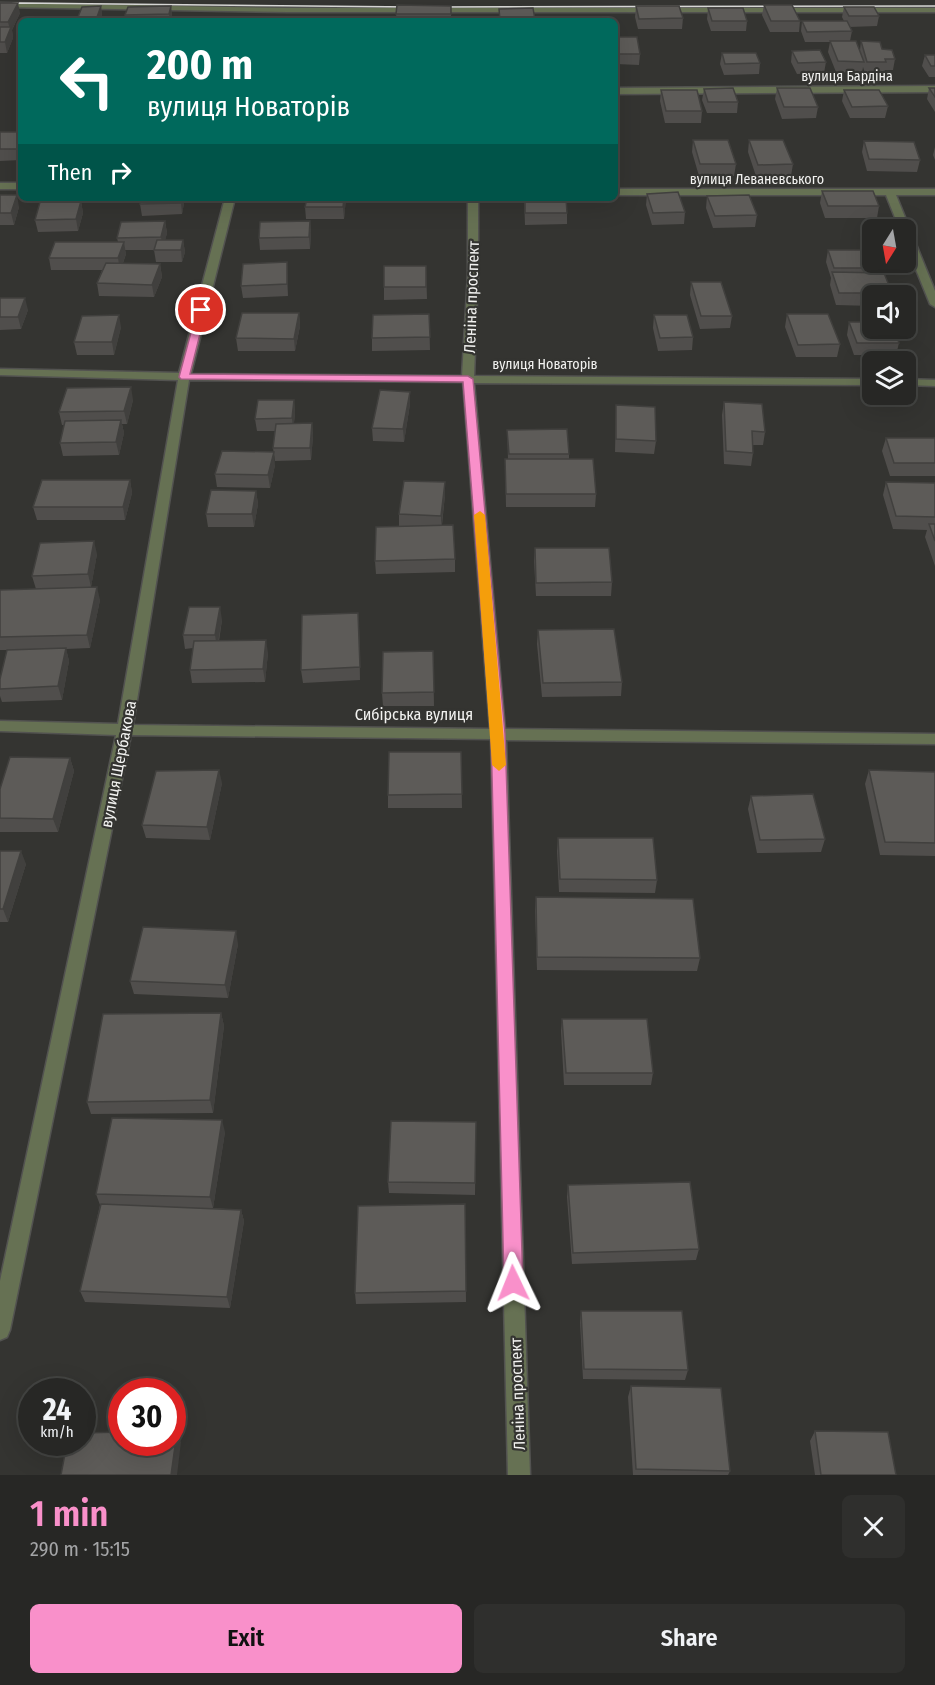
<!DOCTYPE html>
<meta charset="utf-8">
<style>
:root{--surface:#272725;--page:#2f2f2d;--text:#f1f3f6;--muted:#a4a5a7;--line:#434442;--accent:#f990ca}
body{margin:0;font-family:"Fira Sans Condensed",sans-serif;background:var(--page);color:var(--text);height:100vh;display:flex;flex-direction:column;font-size:22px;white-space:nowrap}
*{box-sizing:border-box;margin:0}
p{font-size:20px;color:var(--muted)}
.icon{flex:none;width:33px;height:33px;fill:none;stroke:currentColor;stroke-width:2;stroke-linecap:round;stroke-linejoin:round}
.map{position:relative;height:1475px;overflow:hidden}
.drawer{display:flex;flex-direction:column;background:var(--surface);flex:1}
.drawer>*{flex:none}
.hud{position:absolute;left:18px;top:18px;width:600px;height:183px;border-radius:9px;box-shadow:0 6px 24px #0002,0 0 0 2px var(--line);background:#00695c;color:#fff;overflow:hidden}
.needle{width:39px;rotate:191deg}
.fabs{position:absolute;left:862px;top:219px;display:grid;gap:12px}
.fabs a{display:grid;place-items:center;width:54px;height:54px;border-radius:9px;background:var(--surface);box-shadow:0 6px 24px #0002,0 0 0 2px var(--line);font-size:30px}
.speed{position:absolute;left:18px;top:1378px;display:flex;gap:12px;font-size:30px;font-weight:700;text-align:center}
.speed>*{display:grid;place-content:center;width:78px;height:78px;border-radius:50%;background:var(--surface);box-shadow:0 6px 24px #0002,0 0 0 2px var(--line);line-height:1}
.speed small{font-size:15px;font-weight:400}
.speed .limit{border:9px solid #d22;background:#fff;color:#111}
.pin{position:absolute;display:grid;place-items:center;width:51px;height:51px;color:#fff;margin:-26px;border:3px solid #fff;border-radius:50%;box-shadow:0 2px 6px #0007}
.me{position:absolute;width:66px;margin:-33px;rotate:358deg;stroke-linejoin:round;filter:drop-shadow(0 0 4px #0008)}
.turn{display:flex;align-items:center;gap:21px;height:126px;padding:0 30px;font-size:27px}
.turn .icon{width:78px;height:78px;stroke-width:2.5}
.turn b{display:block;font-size:42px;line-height:51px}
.then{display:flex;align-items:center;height:57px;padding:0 30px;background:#0003;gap:12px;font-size:22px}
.round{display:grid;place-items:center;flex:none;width:63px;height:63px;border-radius:9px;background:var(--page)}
.head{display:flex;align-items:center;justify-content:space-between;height:102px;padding:0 30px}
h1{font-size:36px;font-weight:600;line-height:45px;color:var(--accent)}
.button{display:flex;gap:12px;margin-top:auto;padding:12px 30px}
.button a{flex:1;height:69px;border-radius:9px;background:var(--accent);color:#111;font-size:24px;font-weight:600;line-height:69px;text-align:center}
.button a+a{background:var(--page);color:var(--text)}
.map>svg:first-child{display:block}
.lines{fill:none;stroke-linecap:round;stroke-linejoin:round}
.minor-casing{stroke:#525250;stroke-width:3}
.minor{fill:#667153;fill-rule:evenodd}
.tram{stroke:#d6d6d4;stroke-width:1.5}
.wall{fill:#504e4c}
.shaded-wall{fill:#41403e}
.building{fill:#5d5b58;stroke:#41403e;stroke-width:1.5}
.route{fill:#f990ca;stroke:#a25e83;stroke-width:1.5}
.slow{fill:#f59e0b}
.labels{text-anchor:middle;stroke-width:4.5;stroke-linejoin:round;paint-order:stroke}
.far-street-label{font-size:14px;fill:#f2f2f0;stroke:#343431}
.street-label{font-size:16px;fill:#f2f2f0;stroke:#343431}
</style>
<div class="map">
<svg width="935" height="1475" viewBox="0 0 935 1475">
<rect width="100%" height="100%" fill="#343431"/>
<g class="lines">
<g class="minor-casing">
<path id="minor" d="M0 3 287 8H935V12H287L0 7Z
M935 86V92L615 94V88Z
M0 183H21V189H0Z
M615 189H935V195H896L935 291V307L930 304 906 245V230H900L886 195H615Z
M225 198H235L191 374 462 376 468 274V198H478V274L474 376 873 379V385L474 383 505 729 935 734V744L506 740 530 1475H508L491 739 131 735 10 1330 7 1337 0 1340V1281L116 735 0 731V721L118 724 178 380 0 375V369L179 373ZM189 380 463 382 490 729 133 725Z
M906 379 935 380V386L906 385Z"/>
</g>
<use href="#minor" class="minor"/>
<path class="tram" d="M0 5 18 3 414 7
M435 7 935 6"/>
</g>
<path class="wall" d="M0 3 20 13 12 30 13 38 7 53H0Z
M764 5 800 21 799 32H770L762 15Z
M101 6 102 17 101 21H79L78 17Z
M171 6 172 17 171 21H126L125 15Z
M451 6V21H397L396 14Z
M636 6 683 18 682 29H638L635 17Z
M844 7 879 16 877 26 849 27 852 31 850 41 860 50 861 41 882 49 895 59 893 70H885L884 73H865L863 67 862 73 836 72 828 52 830 42H805L801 31 802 21H844L842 17Z
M533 8 535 21H499V9Z
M708 8 747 21 746 31H711L707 19Z
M615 37 640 54 639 65 616 64 615 56Z
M792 51 826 62 824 73 797 74 791 62Z
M722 53 760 63 759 74 724 75 720 64Z
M925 55H935V77H929L922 66Z
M777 88 818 107 816 118 782 119 775 99Z
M929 88H935V112L927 99Z
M704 89 738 102 737 113H707L702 100Z
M661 90 702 111 701 123H665L660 101Z
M844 90 888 106 885 118H850L842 101Z
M0 132H21V160L0 161Z
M693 140 736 164 734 176H699L692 152Z
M749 140 793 164 791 176H756L748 152Z
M864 141 920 160 917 172 867 171 862 152Z
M935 147V160L933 155Z
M822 191 879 206 877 218H825L820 203Z
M647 194 685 212 684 224 652 225 646 205Z
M0 195 19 207 14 225H0Z
M707 196 757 215 755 227 713 228 706 208Z
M185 198 182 214 142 216 140 204Z
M307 198H346L344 219H306L305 207Z
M524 198 567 213V224L525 225Z
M81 201 83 213 78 231 38 232 35 220Z
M165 221 167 233 165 240H183L185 252 182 262H156L154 250H125L126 254 123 263 160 264 162 277 154 297 99 296 97 283 102 270H51L49 258 118 242 117 238Z
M310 221 311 233 310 249 260 250 259 238Z
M828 250 886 268 885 275 892 293 891 296H873V306L836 305 830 285 831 278 826 262Z
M426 266 427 299 384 300V287Z
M288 275V296L243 298 241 286Z
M691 282 732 316 730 328 700 329 690 295Z
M0 298 28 310 21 329 0 330Z
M299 313 300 326 295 351H238L236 338Z
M429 314 430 350 372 351V338Z
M787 314 840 344 837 357H796L785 327Z
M654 315 693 337 692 350 658 351 653 328Z
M849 322 899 343 896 355H854L847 335Z
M121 327 114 355H77L74 342Z
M410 392V404L404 442 373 441 372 428Z
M133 400 127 424H122L124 433 119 455 63 456 60 443 64 425H62L59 412Z
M294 400 295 413 294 423H312L313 436 311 460 275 461 273 448 275 431H257L255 419Z
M724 402 765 432 763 445H753V453L751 466 724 464 722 415Z
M616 405 656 441 654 454 615 452Z
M507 430 569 454V459L596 494 595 507H506L505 459H508Z
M886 438H935V476H890L882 451Z
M275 465 270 488 217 487 215 474Z
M130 480 132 493 125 520H37L33 507Z
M445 482V495L442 525 455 559V572L376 574 375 561 399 526V514Z
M886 482 935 483V566L925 537 927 530 893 529 883 495Z
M256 491 258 504 254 527H208L206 514Z
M535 548 612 582 611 596H536L534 561Z
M97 554 91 587 100 600 90 648 66 649 69 661 62 700 2 702 0 696V679L15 650H0V590L36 589 32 576Z
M222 620 219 641 268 653 265 682 192 683 190 670 193 648 185 649 183 635Z
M359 626 360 680 303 683 301 670Z
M538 630 622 682 621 696 542 697 537 644Z
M433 651 434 706H383L382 693Z
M461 752 462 808H388V795Z
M70 758 74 771 58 832H0V789Z
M869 770 935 772V856L880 855 865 784Z
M222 783 210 840 146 838 142 825Z
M751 796 825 839 821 852 757 853 748 809Z
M558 838 657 880 655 893 559 892 557 851Z
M0 851 26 864 8 922H0Z
M536 897 700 958 697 971 537 970 535 910Z
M238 944 228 998 134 994 130 981Z
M221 1013 224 1026 213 1113 91 1114 87 1102Z
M562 1019 653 1073 651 1085H564L561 1031Z
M476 1122 475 1195 389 1193 388 1182Z
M225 1132 213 1208 241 1210 244 1221 230 1308 85 1302 80 1291 100 1205 96 1194Z
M568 1185 699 1249 696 1260 572 1264 567 1197Z
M465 1204 466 1302 356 1304 355 1293Z
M581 1311 688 1370 685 1380 583 1379 580 1322Z
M631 1386 730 1471 728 1475H633L628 1397Z
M815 1431 896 1475H815L810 1441Z"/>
<path class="shaded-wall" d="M18 3 20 13 12 30 13 38 7 53 5 42 10 30 8 22Z
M101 6 102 17 101 21H97V17Z
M171 6 172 17 171 21H170L169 14Z
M17 195 19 207 14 225 11 213Z
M181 198H185L182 214 181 203Z
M344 198H346L344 219 343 207Z
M81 201 83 213 78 231 76 219Z
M165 221 167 233 163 250 161 237Z
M310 221 311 233 310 249 309 237Z
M183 240 185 252 182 262 181 250Z
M124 242 126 254 120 271 118 258Z
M287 262 288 275V296L287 284Z
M160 264 162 277 154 297 152 285Z
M25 298 28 310 21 329 18 317Z
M299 313 300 326 295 351 294 339Z
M119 315 121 327 114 355 112 342Z
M131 387 133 400 127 424 124 411Z
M410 392V404L404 442 403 429Z
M294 400 295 413 293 431 292 418Z
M121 420 124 433 119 455 116 442Z
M312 423 313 436 311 460 310 448Z
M274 452 275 465 270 488 268 475Z
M130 480 132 493 125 520 123 507Z
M445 482V495L441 529V516Z
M256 491 258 504 254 527 252 514Z
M94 541 97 554 91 587 88 574Z
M97 587 100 600 90 648 87 635Z
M220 607 222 620 217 648 215 635Z
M266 640 268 653 265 682 263 669Z
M66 648 69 661 62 700 58 686Z
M70 758 74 771 58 832 53 819Z
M219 770 222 783 210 840 207 827Z
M21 851 26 864 8 922 3 909Z
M236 931 238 944 228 998 225 985Z
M221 1013 224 1026 213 1113 210 1100Z
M222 1120 225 1132 213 1208 210 1197Z
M241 1210 244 1221 230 1308 227 1297Z
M177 1432 181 1442 177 1475H171Z"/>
<path class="building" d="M0 3H18L8 22H0Z
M397 5 451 6V14H396Z
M764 5H792L800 21H771Z
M101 6 97 17H78L82 7Z
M171 6 169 14 125 15 128 7Z
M636 6H679L683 18 639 19Z
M844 7H874L879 16H849Z
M533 8 535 20H500L499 9Z
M708 8H743L747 21H712Z
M315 19 376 20 375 21H315Z
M250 20V21H216Z
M802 21H847L852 31 807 32Z
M0 27H11L5 42H0Z
M615 37H637L640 54H617Z
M830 41H856L864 62 838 61Z
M861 41 880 42 882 49 892 50 895 59H885L886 62H867Z
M820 50 826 62 798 63 792 51Z
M722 53H756L760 63 725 64Z
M925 55H935V66H931Z
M733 88 738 102H708L704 89Z
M777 88H810L818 107H784Z
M929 88H935V97Z
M661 90H697L702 111H666Z
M844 90H879L888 106 852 107Z
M0 132H21V149H0Z
M693 140H728L736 164H700Z
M749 140H783L793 164 758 165Z
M864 141 914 142 920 160 869 159Z
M822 191H873L879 206H828Z
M678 192 685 212 653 213 647 194Z
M0 195H17L11 213H0Z
M749 195 757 215 715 216 707 196Z
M142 198H181V203L140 204Z
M307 198H344L343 207H305Z
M525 198H566L567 213H525Z
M81 201 76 219 35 220 40 202Z
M165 221 161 237 117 238 121 222Z
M310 221 309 237 259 238 260 222Z
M157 240H183L181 250H154Z
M55 242H124L118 258H49Z
M828 250H873V262H884L886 268H834Z
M287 262V284L241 286 243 264Z
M106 263 160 264 152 285 97 283Z
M384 266H426V287H384Z
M832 272 884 273 892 293H839Z
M691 282H721L732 316H701Z
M0 298H25L18 317H0Z
M242 313H299L294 339 236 338Z
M429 314 430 337 372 338 373 315Z
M787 314H828L840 344 798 345Z
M119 315 112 342H74L82 316Z
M654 315H687L693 337 660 338Z
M849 322H873V328H894L899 343H857Z
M131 387 124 411 59 412 67 388Z
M380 390 410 392 403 429 372 428Z
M258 400H294L292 418 255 419Z
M724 402 762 404 765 432 752 431 753 453 726 451Z
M616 405 655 407 656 441 616 439Z
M121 420 116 442 60 443 65 421Z
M312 423 310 448H273L276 424Z
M567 429 569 454H509L507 430Z
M886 438H935V463H894Z
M222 451 274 452 268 475 215 474Z
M505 459H593L596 494H506Z
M42 480H130L123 507H33Z
M404 481 445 482 441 516 399 514Z
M886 482 935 483V517L896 516Z
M211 490 256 491 252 514H206Z
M929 524H935V541Z
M453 525 455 559 375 561 376 527Z
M94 541 88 574 32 576 40 543Z
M535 548H609L612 582 536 583Z
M97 587 87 635 0 637V590Z
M189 607H220L215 635H183Z
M358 613 360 667 301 670 302 615Z
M614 629 622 682 543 683 538 630Z
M266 640 263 669 190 670 194 641Z
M66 648 58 686 0 689V679L7 650Z
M433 651 434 692 382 693 383 652Z
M389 752H461L462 794 388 795Z
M10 757 70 758 53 819 0 818V789Z
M219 770 207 827 142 825 156 771Z
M869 770 935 772V843L885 842Z
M813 794 825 839 760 840 751 796Z
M558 838H653L657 880 560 879Z
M0 851H21L3 909H0Z
M536 897 693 899 700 958 537 957Z
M143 927 236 931 225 985 130 981Z
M221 1013 210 1100 87 1102 103 1014Z
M562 1019H647L653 1073H566Z
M112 1118 222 1120 210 1197 96 1194Z
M391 1121 476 1122 475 1183 388 1182Z
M690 1182 699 1249 573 1253 568 1185Z
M101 1204 241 1210 227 1297 80 1291Z
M465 1204 466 1291 355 1293 358 1206Z
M581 1311H682L688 1370 584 1369Z
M631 1386 721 1388 730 1471 636 1469Z
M815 1431 888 1432 896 1475H821Z
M122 1432V1443H172V1432H177L171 1475H61L67 1443H82V1433Z"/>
<path class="route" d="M201 307 206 310 190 374 468 376 473 379 505 733 523 1283 520 1290 513 1293 507 1290 504 1283 491 733 463 382 181 379 179 377 197 310Z"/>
<path class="slow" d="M480 511 485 515 506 765 499 771 492 765 474 515Z"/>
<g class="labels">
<g class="far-street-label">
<text x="847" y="81">вулиця Бардіна</text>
<text x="757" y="184">вулиця Леваневського</text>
<text x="545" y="369">вулиця Новаторів</text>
</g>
<g class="street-label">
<text transform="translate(471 297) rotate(-88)" y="6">Леніна проспект</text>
<text x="414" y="720">Сибірська вулиця</text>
<text transform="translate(118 764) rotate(-79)" y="6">вулиця Щербакова</text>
<text transform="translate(517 1394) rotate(-92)" y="6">Леніна проспект</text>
</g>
</g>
</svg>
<div class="fabs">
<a><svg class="needle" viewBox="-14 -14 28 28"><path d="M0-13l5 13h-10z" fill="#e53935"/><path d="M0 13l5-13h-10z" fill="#a4a5a7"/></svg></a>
<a><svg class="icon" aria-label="sound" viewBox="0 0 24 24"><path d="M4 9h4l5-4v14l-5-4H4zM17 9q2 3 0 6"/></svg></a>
<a><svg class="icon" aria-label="layers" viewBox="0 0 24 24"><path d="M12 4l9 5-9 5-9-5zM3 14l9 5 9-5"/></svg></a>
</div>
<div class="speed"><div>24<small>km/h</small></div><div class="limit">30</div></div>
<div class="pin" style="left:201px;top:310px;background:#d93025"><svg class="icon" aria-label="arrive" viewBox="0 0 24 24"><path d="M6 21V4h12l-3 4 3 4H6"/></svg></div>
<svg class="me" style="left:513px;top:1283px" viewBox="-20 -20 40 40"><path d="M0-17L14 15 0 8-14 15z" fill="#f990ca" stroke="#fff" stroke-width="4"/></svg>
<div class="hud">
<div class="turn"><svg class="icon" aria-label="left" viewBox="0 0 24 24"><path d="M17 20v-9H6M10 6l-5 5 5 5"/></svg><div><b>200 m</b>вулиця Новаторів</div></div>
<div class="then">Then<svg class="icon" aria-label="right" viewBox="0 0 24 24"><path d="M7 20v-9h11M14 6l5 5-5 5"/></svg></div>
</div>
</div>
<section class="drawer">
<div class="head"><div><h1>1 min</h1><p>290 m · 15:15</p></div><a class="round"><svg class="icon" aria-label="close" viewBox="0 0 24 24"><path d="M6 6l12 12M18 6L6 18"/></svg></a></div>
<div class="button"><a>Exit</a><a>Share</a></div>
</section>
